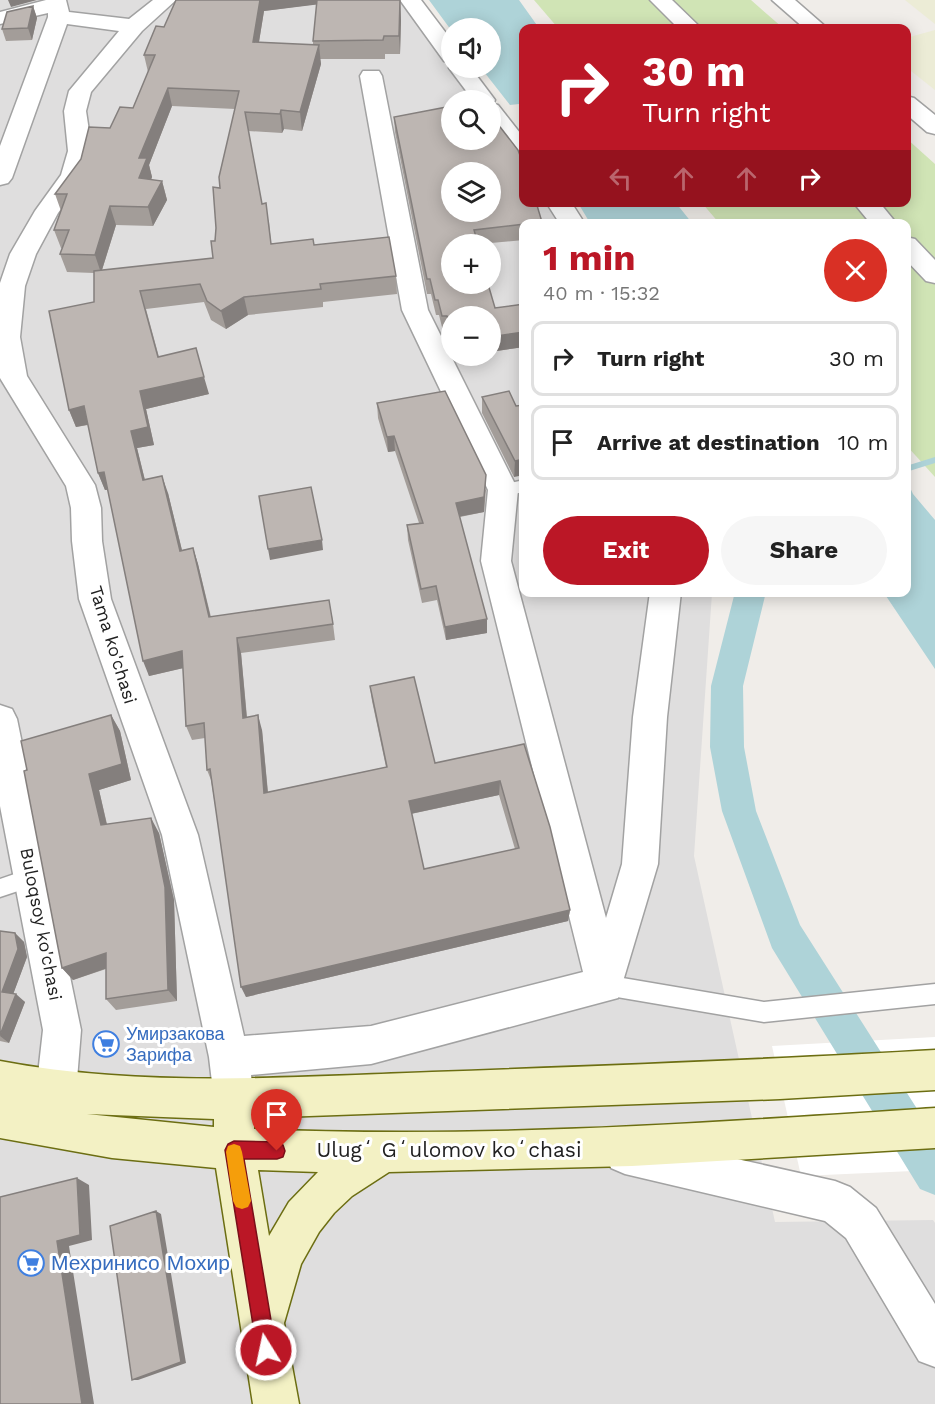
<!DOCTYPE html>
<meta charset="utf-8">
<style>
:root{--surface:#fff;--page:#f6f6f6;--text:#222;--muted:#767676;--line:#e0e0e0;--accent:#bb1726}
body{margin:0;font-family:"Work Sans",sans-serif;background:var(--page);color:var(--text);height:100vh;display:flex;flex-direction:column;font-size:22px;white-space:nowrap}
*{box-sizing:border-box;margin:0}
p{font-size:20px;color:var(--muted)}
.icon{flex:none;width:33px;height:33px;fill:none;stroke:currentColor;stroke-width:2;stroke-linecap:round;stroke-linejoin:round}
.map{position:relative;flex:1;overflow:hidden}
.panel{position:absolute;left:519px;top:219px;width:392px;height:378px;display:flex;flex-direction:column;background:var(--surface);border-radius:12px;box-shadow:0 3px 15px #0003}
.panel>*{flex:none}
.guide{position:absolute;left:519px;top:24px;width:392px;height:183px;border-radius:12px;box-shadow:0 3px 15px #0003;background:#bb1726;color:#fff;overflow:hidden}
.fabs{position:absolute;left:441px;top:18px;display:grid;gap:12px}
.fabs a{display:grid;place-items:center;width:60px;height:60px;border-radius:50%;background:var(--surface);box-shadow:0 3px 15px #0003;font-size:30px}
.pin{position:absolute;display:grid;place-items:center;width:51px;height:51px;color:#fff;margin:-62px -26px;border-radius:50% 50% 50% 0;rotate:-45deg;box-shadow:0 0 6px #0007}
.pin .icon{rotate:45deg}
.me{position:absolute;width:66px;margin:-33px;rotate:350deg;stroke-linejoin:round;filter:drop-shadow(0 0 4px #0008)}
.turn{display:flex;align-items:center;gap:21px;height:126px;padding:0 24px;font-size:27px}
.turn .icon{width:78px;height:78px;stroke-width:2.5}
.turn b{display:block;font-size:42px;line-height:51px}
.lanes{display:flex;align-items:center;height:57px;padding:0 24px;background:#0003;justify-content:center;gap:30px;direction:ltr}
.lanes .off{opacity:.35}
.round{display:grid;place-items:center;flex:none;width:63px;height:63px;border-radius:32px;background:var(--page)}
.summary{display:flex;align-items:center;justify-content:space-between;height:102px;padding:0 24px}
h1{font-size:36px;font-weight:700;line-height:45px;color:var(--accent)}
.action{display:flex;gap:12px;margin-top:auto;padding:12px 24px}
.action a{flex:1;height:69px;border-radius:36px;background:var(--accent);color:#fff;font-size:24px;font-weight:700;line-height:69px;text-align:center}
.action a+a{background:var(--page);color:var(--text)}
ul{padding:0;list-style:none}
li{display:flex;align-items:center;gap:18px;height:75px;margin:0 12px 9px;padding:0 12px;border:3px solid var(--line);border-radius:12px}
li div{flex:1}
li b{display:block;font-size:22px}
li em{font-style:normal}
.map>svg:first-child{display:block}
.residential{fill:#dfdede;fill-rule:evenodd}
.farmland{fill:#ececd6}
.grass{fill:#d0e4b5}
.water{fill:#aed3d8}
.pier{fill:#fff}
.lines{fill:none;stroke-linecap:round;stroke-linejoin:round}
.stream{fill:#aed3d8;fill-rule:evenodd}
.canal{fill:#aed3d8;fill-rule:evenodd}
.service-casing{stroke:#a2a2a2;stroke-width:3}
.minor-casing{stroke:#a2a2a2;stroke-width:3}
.secondary-casing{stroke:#6c6e12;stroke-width:3}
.service{fill:#fff;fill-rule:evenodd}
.minor{fill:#fff;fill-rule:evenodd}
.secondary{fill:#f3f1c4;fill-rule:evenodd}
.wall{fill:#a39d99;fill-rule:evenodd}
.shaded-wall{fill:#847f7d}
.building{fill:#bdb6b2;stroke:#847f7d;stroke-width:1.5;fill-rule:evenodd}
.route{fill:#bb1726;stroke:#7a0f19;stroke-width:1.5}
.slow{fill:#f59e0b}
.labels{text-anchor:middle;stroke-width:6;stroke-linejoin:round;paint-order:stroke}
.street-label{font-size:18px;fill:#212121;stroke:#fff}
.shop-label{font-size:18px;fill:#366cbe;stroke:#fff;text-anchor:start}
.near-street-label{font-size:21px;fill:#212121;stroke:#fff}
.near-shop-label{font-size:21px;fill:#366cbe;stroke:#fff;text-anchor:start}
</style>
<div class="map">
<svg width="935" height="1404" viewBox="0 0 935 1404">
<rect width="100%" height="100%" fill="#f0ede9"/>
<path class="residential" d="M0 0H423L451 41 452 68H471L523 142 524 202 567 203 582 223 524 224V592L712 593 694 856 775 1222 933 1220 935 1223V1404H0ZM452 100H490V140H452ZM452 172H490V212H452ZM452 244H490V284H452ZM452 316H490V356H452Z"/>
<path class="farmland" d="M905 0H935V24Z
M935 30V90L906 67V38Z"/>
<path class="grass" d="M534 0H751L783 28H558Z
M906 138 935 164V477L906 445V224L719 223 702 203 906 202Z"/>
<path class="water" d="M429 0H519L539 28H524L523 111 519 104 510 105 481 68H490V28L451 30Z
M578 203H676L692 223H590Z
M906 479 913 494 935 520V669L884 593 906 592Z"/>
<path class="pier" d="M935 1037V1170L801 1176 772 1046Z"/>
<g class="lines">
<path class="stream" d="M935 457V463L906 472V466Z"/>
<path class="canal" d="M735 592H766L743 686 744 747 756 811 800 925 935 1137V1195L920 1189 772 948 722 811 710 747 711 686Z"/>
<g class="service-casing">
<path id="service" d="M524 480V492L503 496 495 490 497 486Z
M32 868 39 870 42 877 39 884 0 897V879Z
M605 975 764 1002 935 984V1004L764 1022 605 995 598 992 595 985 598 978Z"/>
</g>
<g class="minor-casing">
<path id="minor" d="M46 0H66L69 12 129 19 153 0H176L142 31 91 92 86 111 92 151 85 176 58 213 36 254 25 286 20 337 27 376 95 485 101 508 102 541 111 599 198 835 244 1036 371 1026 583 972 481 561 488 490 402 310 360 76 363 71H379L382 76 428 310 518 490 511 561 606 918 622 864 633 717 650 592H681L667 717 658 864 618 998 371 1064 251 1075 254 1099 248 1113 234 1119 220 1113 214 1099 209 1057 162 835 79 599 72 541 71 508 66 486 0 378V283L10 254 35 211 61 175 68 151 64 111 69 91 119 31 67 24 12 178 8 183 0 185V146L48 17V13L0 24V12Z
M400 0H421L452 41V62L444 61Z
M650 0H672L701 28H678Z
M772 0H795L827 28H804Z
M452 64V68H471L495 100 493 104 498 105 524 138V162L516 160 490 126V100H473L449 68Z
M906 96 914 98 935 115V134L927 132 906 114Z
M546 202H571L585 224H560Z
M853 202H879L897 224H871Z
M906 237 915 239 935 260V283L926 281 906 260Z
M0 705 12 709 17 719 81 1030 76 1092 63 1129 49 1135 35 1129 29 1115 36 1092 43 1030 0 806Z
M625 1134 835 1181 850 1187 876 1208 935 1304V1367L919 1361 846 1238 825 1221 625 1174 611 1168 605 1154 611 1140Z"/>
</g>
<g class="secondary-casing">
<path id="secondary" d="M935 1050V1090L780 1099 254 1118V1129C481 1139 709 1123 935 1108V1148L632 1166 389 1172 352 1196 334 1213 319 1232 301 1264 284 1323 299 1404H253L216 1168 112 1158 0 1138V1061C143 1088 287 1077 432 1072 600 1066 767 1060 935 1050ZM87 1114 214 1119V1127ZM258 1170 318 1172 289 1202 269 1236Z"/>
</g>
<use href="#service" class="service"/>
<use href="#minor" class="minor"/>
<use href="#secondary" class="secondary"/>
</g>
<path class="wall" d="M176 0 400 1 401 20 400 54H385V59H320L321 64 302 131 284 129 282 133 248 131 262 204 269 222 271 243 314 245 396 276 397 294 323 302V307L248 315 226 329 211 320 204 302 146 309 159 357 209 394 146 409 154 445 137 448 145 480 168 493 182 550 193 548 198 564 211 617 332 616 335 640 241 653 247 717 262 730 268 792 386 767 372 701 370 686 435 763 524 744 570 910 568 921 246 997 211 780 207 770 205 738 192 740 186 726 183 668 149 676 108 490H105L98 473 88 425 76 427 69 410 94 302V273L67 272 60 254 62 248H61L54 230 61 211 55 194 110 128 133 108 148 72 144 55 164 27ZM317 4 313 41V45L259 42 264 11ZM172 106 235 109 220 188 213 258 102 270 116 225 153 226 167 200 162 181 151 180 152 177 149 165ZM499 795 515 849 424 869 411 814Z
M33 6 37 18 32 40 6 41 2 29Z
M394 117 542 222V224H524V240L480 244H452L495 308 524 304V347L490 352V316H452V345L447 331H443L439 315H436L431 294H427L395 132Z
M482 397 516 406 524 405 514 477 482 413Z
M377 403 486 490 484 512 460 517 487 633 446 640 437 600 422 603 408 540 407 525 419 523 395 451 388 452 378 418Z
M111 715 120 731 131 780 99 790 107 824 159 833 174 900 177 1001 116 1010 106 999V969L73 980 62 968 27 770Z
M0 931 15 933 24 942 27 957 13 994 25 1002 9 1043 0 1041Z"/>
<path class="shaded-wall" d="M8 0H37L11 7Z
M260 0H321V4L264 11 256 60 253 42Z
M400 1 401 20 400 54 399 36Z
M33 6 37 18 32 40 28 28Z
M319 45 321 64 302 131 300 112Z
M168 88 172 106 149 165 152 177 144 197 139 178V158Z
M281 110 284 129 282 133 280 114Z
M162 181 167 200 153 226 148 207Z
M110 206 116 225 101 273 95 255Z
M244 297 248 315 226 329 221 311Z
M524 332V347L490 352V337Z
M204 377 209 394 146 409 154 445 137 448 149 497 143 480 131 431 140 391Z
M84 406 91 424 76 427 69 410Z
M394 436 395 451 388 452 387 437Z
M524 459V475L514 477 515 461Z
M104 472 111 489 105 490 98 473Z
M486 475 484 512 457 517 456 503Z
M162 476 168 493 186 567 180 551Z
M322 540 323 550 270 560 268 549Z
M193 548 198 564 214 632 209 617Z
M487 619V633L446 640 445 627Z
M237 638 241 653 248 732 243 718Z
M182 651 188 667 149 676 143 661Z
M111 715 120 731 131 780 99 790 110 839 101 825 89 774Z
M258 715 262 730 269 806 264 793Z
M500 781 499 795 410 814 409 801Z
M151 818 159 833 174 900 177 1001 168 990Z
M570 910 568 921 246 997 241 987Z
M15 933 24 942 27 957 11 1000 2 992Z
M106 953 116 965 73 980 62 968Z
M16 994 25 1002 9 1043 0 1036Z
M77 1178 89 1185 92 1240 69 1246 94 1404H82L57 1241Z
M156 1211 161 1214 186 1363 138 1380H132Z"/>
<path class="building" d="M176 0H260L253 42 319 45 300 112 281 110 280 114 245 112 262 204 266 203 271 244 313 239 314 245 389 237 396 276 320 284 321 289 244 297 221 311 207 301 200 284 140 291 158 357 196 348 204 377 140 391 148 427 131 431 143 480 162 476 180 551 193 548 209 617 329 600 333 624 237 638 243 718 258 715 264 793 387 767 370 686 414 677 435 763 524 744 550 827 570 910 241 987 210 769 207 770 204 723 186 726 182 651 143 661 104 472 98 473 84 406 69 410 49 311 94 302V271L213 258 211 241H215L216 228 213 187 220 188 219 177 239 91 168 88 139 158H147L139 178 162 181 148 207 110 206 95 255 60 254 69 230H54L67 194H55L81 159 89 127 110 128 120 107 133 108 155 55H144L156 26 164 27ZM500 781 519 848 424 869 409 801Z
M317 0H400L399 36H384L383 40 313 41Z
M33 6 28 28 2 29 7 12Z
M452 106V140H490V114L518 150 524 166V202H536L542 222 474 230 478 244H452V284H488L495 308 524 304V332L490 337V316H452V331L447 316H442L438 300H435L430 279H427L394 117ZM452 172H490V212H452Z
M445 391 486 475 484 497 456 503 487 619 445 627 436 586 421 589 407 525 423 523 394 436 387 437 377 403Z
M509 391 516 406 524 405V459L515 461 482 397Z
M311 487 322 540 268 549 259 496Z
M111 715 122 764 89 774 101 825 151 818 165 887 168 990 106 999V953L62 968 24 771 27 770 21 741Z
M0 931 15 933 18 949 2 992 16 994 0 1035Z
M77 1178 80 1235 57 1241 82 1404H0V1197Z
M156 1211 181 1362 132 1380 110 1226Z"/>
<path class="route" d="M234 1141 277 1142 283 1145 285 1151 283 1157 277 1159H244L276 1350 273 1357 266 1360 260 1357 257 1350 225 1150 228 1144Z"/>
<path class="slow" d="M234 1144 240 1146 242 1152 251 1201 248 1207 242 1209 236 1207 233 1201 226 1152 228 1146Z"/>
<defs>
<g id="supermarket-ring" transform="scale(1.35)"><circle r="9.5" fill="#fff" stroke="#3f7fe0" stroke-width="1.5"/><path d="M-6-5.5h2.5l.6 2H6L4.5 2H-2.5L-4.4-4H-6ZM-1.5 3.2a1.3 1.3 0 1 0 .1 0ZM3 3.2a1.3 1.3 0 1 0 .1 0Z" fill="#3f7fe0"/></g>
</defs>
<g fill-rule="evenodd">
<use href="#supermarket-ring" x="106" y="1044"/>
<use href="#supermarket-ring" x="31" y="1263"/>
</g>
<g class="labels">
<g class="street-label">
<text transform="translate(113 645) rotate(73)" y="6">Tama ko'chasi</text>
<text transform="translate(41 924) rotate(79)" y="6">Buloqsoy ko'chasi</text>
</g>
<g class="shop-label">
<text x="126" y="1040">Умирзакова<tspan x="126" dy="21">Зарифа</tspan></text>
</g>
<g class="near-street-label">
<text x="449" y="1157">Ulugʻ Gʻulomov koʻchasi</text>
</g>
<g class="near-shop-label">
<text x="51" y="1270">Мехринисо Мохир</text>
</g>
</g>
</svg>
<div class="fabs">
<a><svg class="icon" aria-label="sound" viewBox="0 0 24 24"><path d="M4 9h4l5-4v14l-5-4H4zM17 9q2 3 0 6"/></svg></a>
<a><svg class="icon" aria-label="search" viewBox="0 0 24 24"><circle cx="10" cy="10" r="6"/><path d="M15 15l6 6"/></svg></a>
<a><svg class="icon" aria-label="layers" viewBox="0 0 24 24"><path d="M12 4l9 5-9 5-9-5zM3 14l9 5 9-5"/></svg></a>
<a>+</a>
<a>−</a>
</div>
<div class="pin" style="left:277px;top:1151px;background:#d93025"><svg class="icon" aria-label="arrive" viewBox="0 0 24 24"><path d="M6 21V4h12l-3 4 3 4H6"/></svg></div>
<svg class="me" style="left:266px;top:1350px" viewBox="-20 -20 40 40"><circle r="17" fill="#bb1726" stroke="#fff" stroke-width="3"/><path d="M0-11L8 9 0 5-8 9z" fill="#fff"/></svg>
<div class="guide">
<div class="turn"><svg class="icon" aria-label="right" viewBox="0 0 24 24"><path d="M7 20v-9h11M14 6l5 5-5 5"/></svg><div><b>30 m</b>Turn right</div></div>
<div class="lanes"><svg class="icon off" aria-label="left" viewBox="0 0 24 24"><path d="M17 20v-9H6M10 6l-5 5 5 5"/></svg><svg class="icon off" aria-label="ahead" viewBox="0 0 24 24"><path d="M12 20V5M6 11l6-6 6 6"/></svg><svg class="icon off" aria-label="ahead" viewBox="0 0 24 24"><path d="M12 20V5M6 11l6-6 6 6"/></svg><svg class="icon" aria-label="right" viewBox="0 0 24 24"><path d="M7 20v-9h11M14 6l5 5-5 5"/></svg></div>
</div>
<section class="panel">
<div class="summary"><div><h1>1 min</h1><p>40 m · 15:32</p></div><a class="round" style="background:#d93025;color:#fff"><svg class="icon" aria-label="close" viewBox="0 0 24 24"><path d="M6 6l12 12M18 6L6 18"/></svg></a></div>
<ul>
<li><svg class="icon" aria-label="right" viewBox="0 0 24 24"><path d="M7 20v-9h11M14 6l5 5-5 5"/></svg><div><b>Turn right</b></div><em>30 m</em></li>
<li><svg class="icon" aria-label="arrive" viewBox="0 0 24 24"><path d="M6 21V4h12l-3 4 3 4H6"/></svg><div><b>Arrive at destination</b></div><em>10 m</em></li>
</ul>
<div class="action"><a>Exit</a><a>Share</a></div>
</section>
</div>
